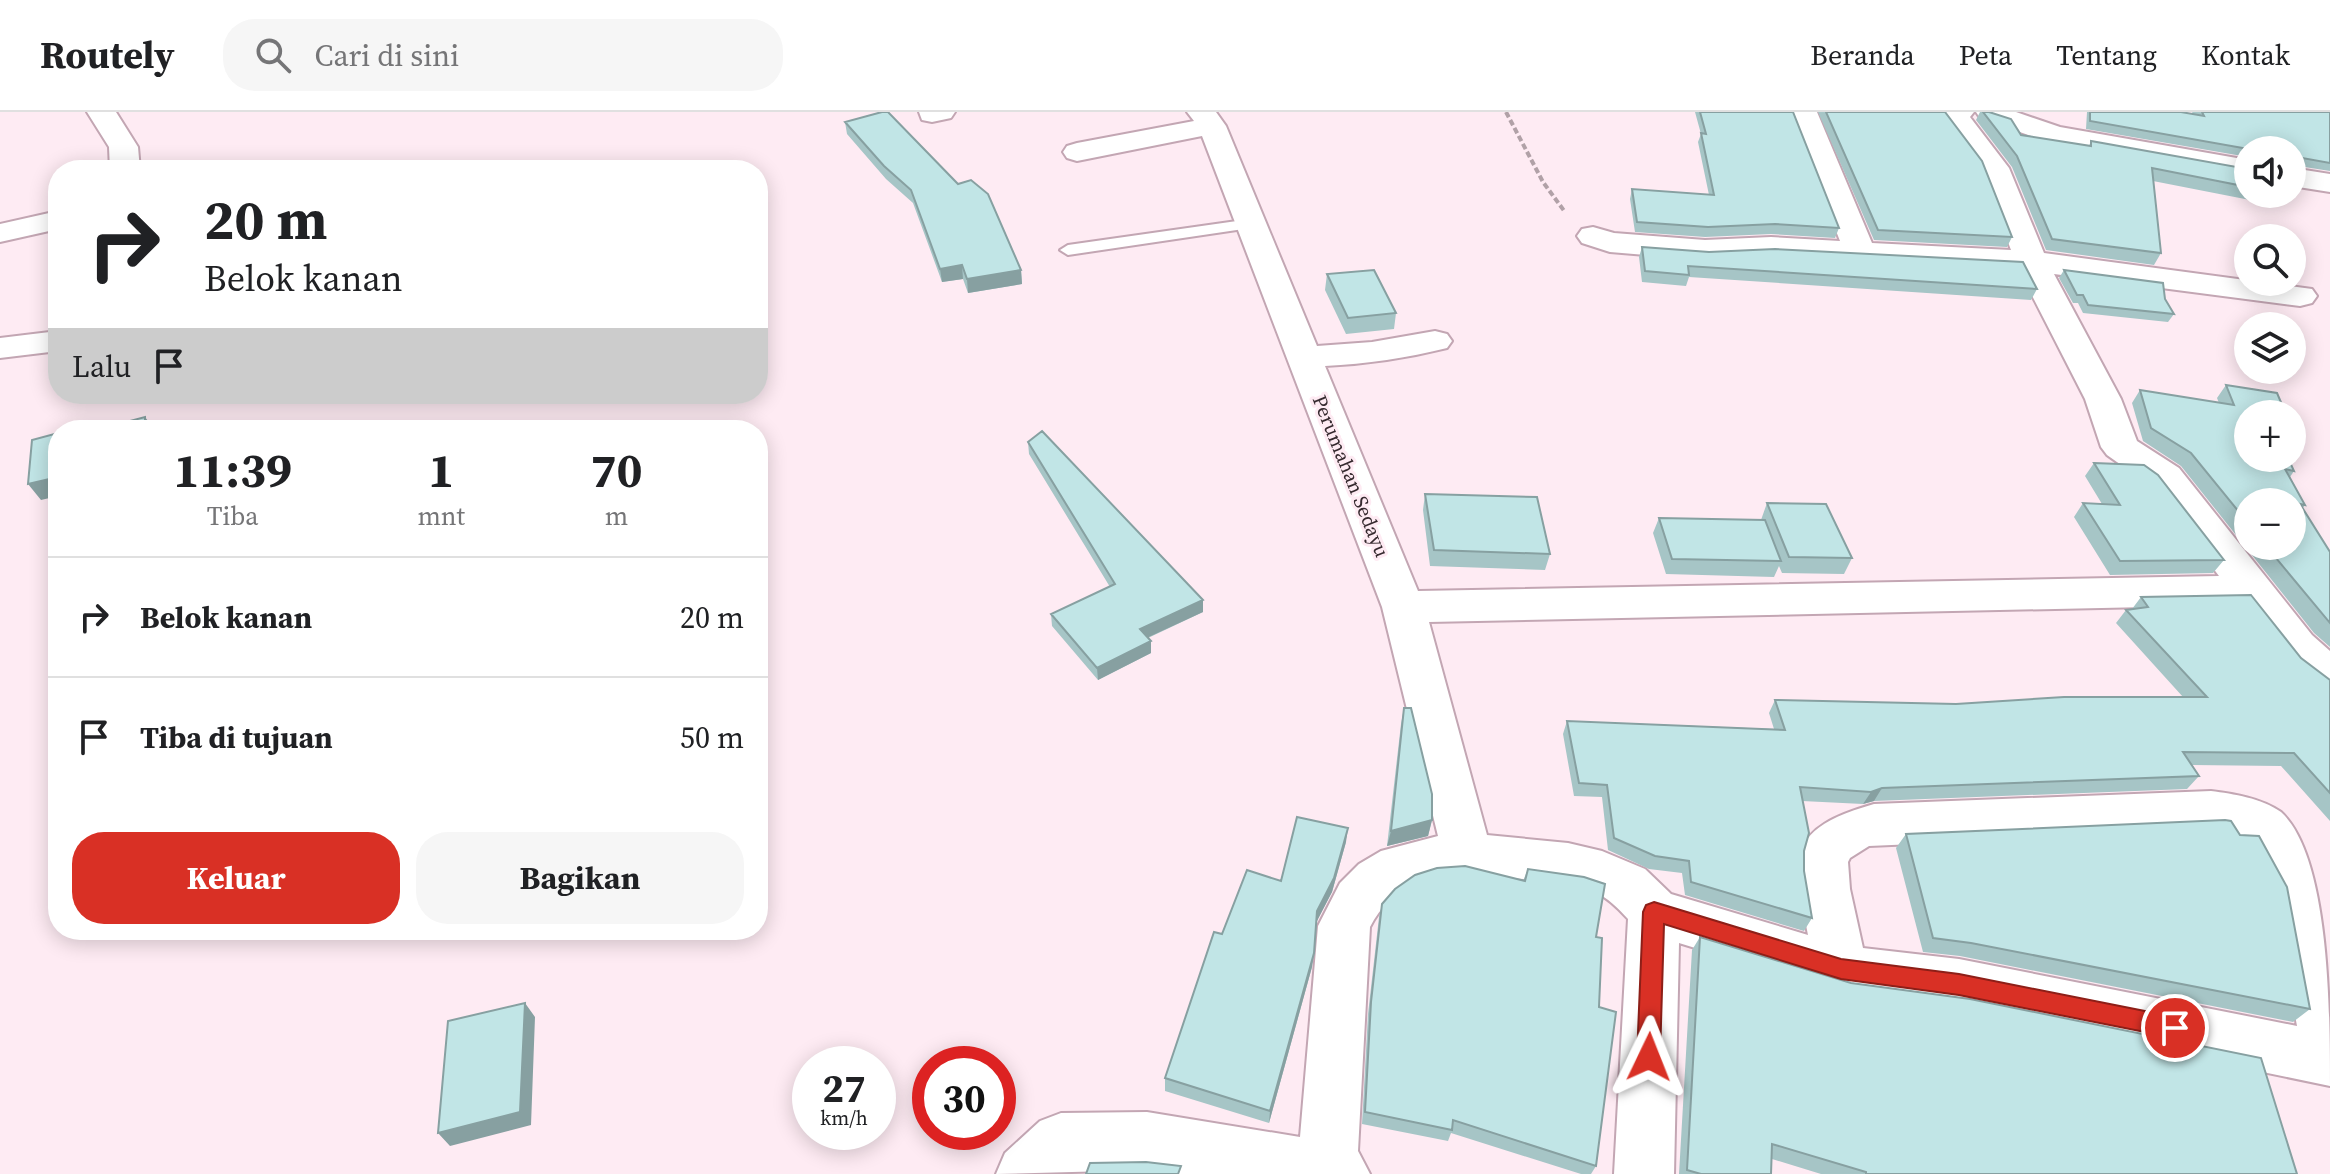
<!DOCTYPE html>
<html lang="id">
<meta charset="utf-8">
<style>
:root{--surface:#fff;--page:#f6f6f6;--text:#202124;--muted:#757577;--line:#e0e0e0;--accent:#d93025}
body{margin:0;font-family:"Source Serif 4",serif;background:var(--page);color:var(--text);height:100vh;display:flex;flex-direction:column;font-size:30px;white-space:nowrap}
*{box-sizing:border-box;margin:0}
p{font-size:26px;color:var(--muted)}
.icon{flex:none;width:44px;height:44px;fill:none;stroke:currentColor;stroke-width:2;stroke-linecap:round;stroke-linejoin:round}
.map{position:relative;flex:1;overflow:hidden}
.side{position:absolute;left:48px;top:308px;width:720px;height:520px;display:flex;flex-direction:column;background:var(--surface);border-radius:32px;box-shadow:0 4px 20px #0003}
.side>*{flex:none}
.top-card{position:absolute;left:48px;top:48px;width:720px;height:244px;border-radius:32px;box-shadow:0 4px 20px #0003;background:#fff;color:var(--text);overflow:hidden}
.controls{position:absolute;left:2234px;top:24px;display:grid;gap:16px}
.controls a{display:grid;place-items:center;width:72px;height:72px;border-radius:50%;background:var(--surface);box-shadow:0 4px 20px #0003;font-size:40px}
.speed{position:absolute;left:792px;top:934px;display:flex;gap:16px;font-size:40px;font-weight:700;text-align:center}
.speed>*{display:grid;place-content:center;width:104px;height:104px;border-radius:50%;background:var(--surface);box-shadow:0 4px 20px #0003;line-height:1}
.speed small{font-size:20px;font-weight:400}
.speed .limit{border:12px solid #d22;background:#fff;color:#111}
.pin{position:absolute;display:grid;place-items:center;width:68px;height:68px;color:#fff;margin:-34px;border:4px solid #fff;border-radius:50%;box-shadow:0 2px 8px #0007}
.me{position:absolute;width:88px;margin:-44px;rotate:2deg;stroke-linejoin:round;filter:drop-shadow(0 0 6px #0008)}
.turn{display:flex;align-items:center;gap:28px;height:168px;padding:0 24px;font-size:36px}
.turn .icon{width:104px;height:104px;stroke-width:2.5}
.turn b{display:block;font-size:56px;line-height:68px}
.then{display:flex;align-items:center;height:76px;padding:0 24px;background:#0003;gap:16px;font-size:30px}
.eta{display:flex;justify-content:space-evenly;align-items:center;height:136px;text-align:center}
.eta b{font-size:48px;font-weight:700;line-height:56px}
.primary-button{display:flex;gap:16px;margin-top:auto;padding:16px 24px}
.primary-button a{flex:1;height:92px;border-radius:32px;background:var(--accent);color:#fff;font-size:32px;font-weight:700;line-height:92px;text-align:center}
.primary-button a+a{background:var(--page);color:var(--text)}
ul{padding:0;list-style:none}
li{display:flex;align-items:center;gap:24px;height:120px;padding:0 24px;border-top:2px solid var(--line)}
li div{flex:1}
li b{display:block;font-size:30px}
li em{font-style:normal}
header{display:flex;align-items:center;gap:48px;box-sizing:border-box;height:112px;padding:0 40px;background:var(--surface);border-bottom:2px solid var(--line)}
header strong{font-size:38px}
nav{display:flex;gap:44px;margin-inline-start:auto;font-size:28px}
.search{width:560px;height:72px;background:var(--page);display:flex;align-items:center;gap:20px;box-sizing:border-box;padding:0 28px;border-radius:32px;color:var(--muted);font-size:30px}
.map>svg:first-child{display:block}
.lines{fill:none;stroke-linecap:round;stroke-linejoin:round}
.lane-casing{stroke:#c3a6b3;stroke-width:4}
.street-casing{stroke:#c3a6b3;stroke-width:4}
.path{stroke:#b1a1a7;stroke-width:4;stroke-dasharray:6 3;stroke-linecap:butt}
.lane{fill:#fff;fill-rule:evenodd}
.street{fill:#fff;fill-rule:evenodd}
.wall{fill:#a6c5c6;fill-rule:evenodd}
.shaded-wall{fill:#87a0a1}
.building{fill:#c1e5e6;stroke:#87a0a1;stroke-width:2}
.route{fill:#d93025;stroke:#8d1f18;stroke-width:2}
.labels{text-anchor:middle;stroke-width:6;stroke-linejoin:round;paint-order:stroke}
.street-label{font-size:20px;fill:#35292e;stroke:#feebf3}
</style>
<header>
<strong>Routely</strong>
<div class="search"><svg class="icon" aria-label="search" viewBox="0 0 24 24"><circle cx="10" cy="10" r="6"/><path d="M15 15l6 6"/></svg>Cari di sini</div>
<nav><a>Beranda</a><a>Peta</a><a>Tentang</a><a>Kontak</a></nav>
</header>
<div class="map">
<svg width="2330" height="1062" viewBox="0 0 2330 1062">
<rect width="100%" height="100%" fill="#feebf3"/>
<g class="lines">
<g class="lane-casing">
<path id="lane" d="M1251 107 1259 112 1257 115 1068 143 1060 138 1068 133Z"/>
</g>
<g class="street-casing">
<path id="street" d="M87 0H116L138 35 140 58H110L109 35Z
M919 0H955L951 6 932 10 922 8Z
M1187 0H1216L1226 14 1317 234 1372 230 1435 219 1447 222 1452 229 1447 236C1407 246 1367 252 1325 254L1418 479 2219 464 2151 374 2107 343 2101 335 2085 287 2019 158 1771 145 1705 148 1610 140 1582 131 1577 124 1582 117 1593 115 1614 121 1705 128 1771 125 1840 129 1789 0H1817L1872 131 2011 138 1980 57 1940 3 1942 0H1974L1970 5 2009 56 2044 141 2312 177 2317 184 2312 191 2300 194 2054 162 2121 287 2137 329 2179 356 2312 523 2330 539V583C2291 571 2265 525 2241 493L1429 510 1487 723 1568 731 1602 739 1645 757 1671 782 1808 823C1792 742 1787 717 1874 692L2211 679C2234 682 2261 686 2281 700 2330 745 2330 902 2330 974L1959 897 1841 881 1679 831 1674 1062H1614L1628 807C1618 796 1608 786 1595 780 1564 767 1449 758 1418 770 1397 778 1380 795 1370 815L1358 1039 1370 1062H1169L1147 1058 996 1062 1005 1041 1040 1009 1061 1001 1147 1000 1300 1025 1318 814 1340 771 1359 752 1381 739 1438 724 1382 495 1202 24 1077 49 1067 46 1063 40 1067 34 1077 31 1194 9ZM2211 719C2240 723 2257 733 2269 760L2297 914 1959 847 1863 836 1850 777 1848 750 1850 746 1869 734Z
M1976 0H2016L2060 15 2248 48V66L2054 32 1980 6Z
M2292 56 2330 62V80L2292 74Z
M58 99V117L0 130V112Z
M58 219V239L0 246V226Z"/>
</g>
<path class="path" d="M1506 0 1543 70 1565 100"/>
<use href="#lane" class="lane"/>
<use href="#street" class="street"/>
</g>
<path class="wall" d="M880 0H888L1021 158 1022 172 968 181 963 167 942 170 913 91 886 67 847 22 845 10Z
M1695 0H1793L1839 116 1835 126 1771 122 1705 125 1635 120 1630 87 1632 77 1709 83 1698 30 1701 22Z
M1818 0H1945L2012 125 2007 135 1874 128Z
M1980 0H1989L2021 23 2089 34 2091 29 2248 57V82H2254L2250 88 2153 69 2161 141 2154 153 2046 138 2012 55 1976 8Z
M2087 0H2181L2193 2 2192 0H2330V59L2292 53V38H2248V45L2086 17Z
M1642 135 2037 177 2031 188 1689 165 1686 174 1642 170 1639 145Z
M2064 158 2165 187 2174 202 2168 210 2083 201 2078 191H2073L2059 166Z
M1327 162 1396 201 1394 217 1346 222 1325 178Z
M2226 273 2294 359 2290 365 2305 393 2302 397 2330 440V535L2314 521 2181 354 2143 329 2132 291 2140 278 2219 291 2217 286ZM2248 390 2292 434H2248Z
M2292 316 2298 332 2292 340Z
M1028 330 1203 500 1148 526 1151 541 1098 568 1052 514 1051 502 1110 475 1029 342Z
M2094 351 2224 448 2213 461 2110 463 2074 405 2083 391 2102 392 2085 364Z
M1425 382 1550 442 1545 458 1430 454 1423 398Z
M1767 391 1852 446 1844 462 1782 461 1779 454 1774 465 1666 462 1653 421 1659 406 1761 408Z
M2141 485 2301 546 2330 568V709L2281 654 2192 653 2199 664 2187 677 1874 689 1863 692 1802 689 1804 759 1812 806 1804 819 1685 783 1682 761 1649 757 1608 738 1602 685 1574 684 1563 622 1567 609 1774 617 1769 601 1775 588 1956 592 2183 585 2116 511 2126 498 2132 497Z
M1404 596 1432 708 1428 724 1387 734 1401 612Z
M1906 722 2310 897 2293 910 1960 844 1923 840 1896 736Z
M1346 730 1332 780 1316 810 1312 855 1269 1011 1165 979V966L1222 822 1281 769Z
M1528 757 1596 825 1599 895 1596 1054 1591 1062H1581L1451 1021 1448 1029 1362 1012 1368 902 1379 805 1382 792 1523 769Z
M1700 825 2297 1062H1821L1772 1047 1771 1062H1679L1692 838Z"/>
<path class="shaded-wall" d="M962 153 963 167 942 170 940 157Z
M1021 158 1022 172 968 181 967 167Z
M145 305 151 313V318H145Z
M58 365V384L41 388 28 372Z
M1203 488V500L1140 529V517Z
M1151 529V541L1098 568 1097 556Z
M1882 676 1874 689 1863 692 1871 680Z
M1432 708 1428 724 1387 734 1391 719Z
M1348 716 1346 730 1332 780 1315 813 1317 799Z
M1314 841 1312 855 1269 1011 1270 999Z
M525 891 535 905 531 1013 450 1034 438 1021Z"/>
<path class="building" d="M882 0H888L958 72 971 68 988 82 1021 158 967 167 962 153 940 157 911 78 884 54 845 10Z
M1700 0H1793L1839 116 1775 112 1708 115 1637 110 1632 77 1714 83 1701 21 1706 22Z
M1826 0H1945L1982 49 2012 125 1878 118Z
M1983 0H1989L2011 7 2021 23 2091 34V29L2248 57V75L2152 56 2161 141 2052 127 2017 44Z
M2090 0H2181L2204 4 2202 0H2330V51L2297 45 2294 48 2292 47V38H2254L2090 9Z
M1642 135 1709 140 1775 137 2023 150 2037 177 1688 154 1689 163 1645 159Z
M1374 158 1396 201 1348 206 1327 162Z
M2064 158 2163 171 2165 187 2174 202 2088 193 2083 183H2077Z
M2226 273 2277 281 2286 302H2248V346H2288L2294 359 2285 357 2305 393 2300 392 2330 440V511L2266 434H2292V390H2248V411L2191 341 2151 316 2140 278 2234 293Z
M145 305V318H96Z
M87 314V318H71Z
M2292 316 2298 332 2292 330Z
M1042 319 1203 488 1140 517 1151 529 1097 556 1051 502 1115 472 1028 330Z
M58 321V365L28 372 32 328Z
M2094 351 2144 353 2158 363 2224 448 2120 449 2083 391 2120 393Z
M1425 382 1537 385 1550 442 1434 438Z
M1767 391 1826 392 1852 446 1789 445Z
M1659 406 1765 408 1781 449 1672 447Z
M2251 483 2301 546 2330 568V681L2294 641 2183 640 2199 664 1882 676 1871 680 1800 675 1809 721 1804 739V759L1812 806 1691 770 1689 749 1655 744 1614 726 1607 673 1579 671 1567 609 1785 618 1775 588 1956 592 2064 585H2207L2126 498 2148 495 2141 485Z
M1404 596H1411L1432 682V708L1391 719Z
M1297 705 1348 716 1334 766 1317 799 1314 841 1270 999 1165 966 1214 820 1222 822 1247 758 1281 769Z
M2225 708 2231 709 2240 723 2259 724 2287 775 2310 897 1971 831 1933 826 1906 722Z
M1465 754 1525 769 1528 757 1584 765 1605 772 1596 825 1602 826 1599 895 1616 900 1596 1054 1453 1008 1452 1018 1365 1000 1371 890 1382 792 1395 777 1415 763 1437 756Z
M1700 825 1851 871 1970 887 2261 946 2297 1062H1866V1060L1772 1032 1771 1062H1701L1687 1058Z
M525 891 520 1000 438 1021 448 909Z
M1146 1050 1181 1054 1178 1062H1086L1090 1051Z"/>
<path class="route" d="M1654 790 1841 847 1959 862 2175 905 2184 908 2187 916 2184 923 2175 926 1959 883 1841 867 1664 812 1660 945 1657 953 1649 956 1640 953 1637 945 1643 800 1646 793Z"/>
<g class="labels">
<g class="street-label">
<text transform="translate(1351 364) rotate(68)" y="7">Perumahan Sedayu</text>
</g>
</g>
</svg>
<div class="controls">
<a><svg class="icon" aria-label="sound" viewBox="0 0 24 24"><path d="M4 9h4l5-4v14l-5-4H4zM17 9q2 3 0 6"/></svg></a>
<a><svg class="icon" aria-label="search" viewBox="0 0 24 24"><circle cx="10" cy="10" r="6"/><path d="M15 15l6 6"/></svg></a>
<a><svg class="icon" aria-label="layers" viewBox="0 0 24 24"><path d="M12 4l9 5-9 5-9-5zM3 14l9 5 9-5"/></svg></a>
<a>+</a>
<a>−</a>
</div>
<div class="speed"><div>27<small>km/h</small></div><div class="limit">30</div></div>
<div class="pin" style="left:2175px;top:916px;background:#d93025"><svg class="icon" aria-label="arrive" viewBox="0 0 24 24"><path d="M6 21V4h12l-3 4 3 4H6"/></svg></div>
<svg class="me" style="left:1649px;top:945px" viewBox="-20 -20 40 40"><path d="M0-17L14 15 0 8-14 15z" fill="#d93025" stroke="#fff" stroke-width="4"/></svg>
<div class="top-card">
<div class="turn"><svg class="icon" aria-label="right" viewBox="0 0 24 24"><path d="M7 20v-9h11M14 6l5 5-5 5"/></svg><div><b>20 m</b>Belok kanan</div></div>
<div class="then">Lalu<svg class="icon" aria-label="arrive" viewBox="0 0 24 24"><path d="M6 21V4h12l-3 4 3 4H6"/></svg></div>
</div>
<section class="side">
<div class="eta">
<div><b>11:39</b><p>Tiba</p></div>
<div><b>1</b><p>mnt</p></div>
<div><b>70</b><p>m</p></div>
</div>
<ul>
<li><svg class="icon" aria-label="right" viewBox="0 0 24 24"><path d="M7 20v-9h11M14 6l5 5-5 5"/></svg><div><b>Belok kanan</b></div><em>20 m</em></li>
<li><svg class="icon" aria-label="arrive" viewBox="0 0 24 24"><path d="M6 21V4h12l-3 4 3 4H6"/></svg><div><b>Tiba di tujuan</b></div><em>50 m</em></li>
</ul>
<div class="primary-button"><a>Keluar</a><a>Bagikan</a></div>
</section>
</div>
